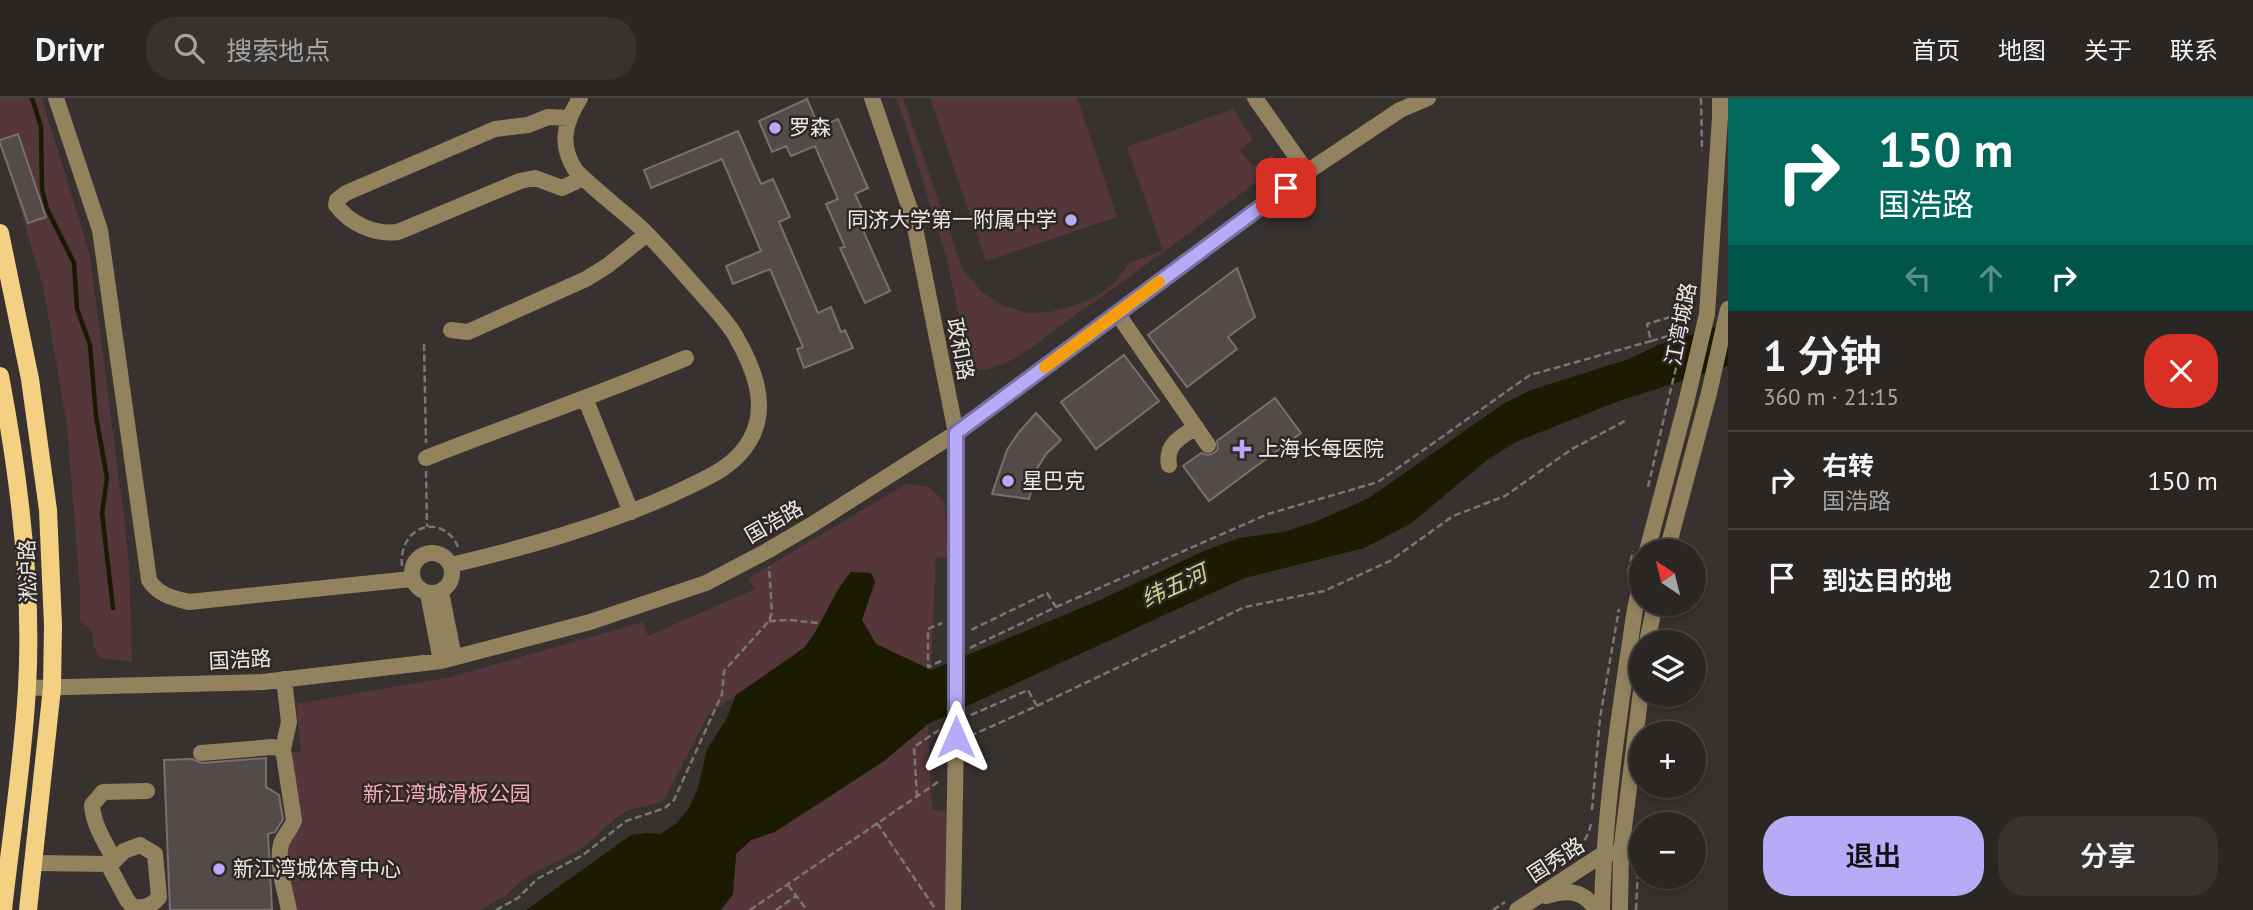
<!DOCTYPE html>
<html lang="zh">
<meta charset="utf-8">
<style>
:root{--surface:#292623;--page:#353230;--text:#f1f3f6;--muted:#a5a5a6;--line:#454341;--accent:#b7abf8}
body{margin:0;font-family:"PT Sans","Noto Sans SC",sans-serif;background:var(--page);color:var(--text);height:100vh;display:flex;flex-direction:column;font-size:26px;white-space:nowrap}
*{box-sizing:border-box;margin:0}
p{font-size:23px;color:var(--muted)}
.icon{flex:none;width:38px;height:38px;fill:none;stroke:currentColor;stroke-width:2;stroke-linecap:round;stroke-linejoin:round}
.map{position:relative;flex:1;overflow:hidden}
.details{display:flex;flex-direction:column;background:var(--surface);width:525px}
.details>*{flex:none}
.guide{background:#00695c;color:#fff;overflow:hidden}
.needle{width:46px;rotate:325deg}
.buttons{position:absolute;left:1629px;top:441px;display:grid;gap:14px}
.buttons a{display:grid;place-items:center;width:77px;height:77px;border-radius:50%;background:var(--surface);box-shadow:0 4px 10px #0003,0 0 0 2px var(--line);font-size:35px}
.pin{position:absolute;display:grid;place-items:center;width:60px;height:60px;color:#fff;margin:-30px;border-radius:14px;box-shadow:0 4px 10px #0006}
.me{position:absolute;width:77px;margin:-38px;rotate:0deg;stroke-linejoin:round;filter:drop-shadow(0 0 5px #0008)}
.turn{display:flex;align-items:center;gap:24px;height:147px;padding:0 35px;font-size:32px}
.turn .icon{width:91px;height:91px;stroke-width:2.5}
.turn b{display:block;font-size:49px;line-height:60px}
.lanes{display:flex;align-items:center;height:66px;padding:0 35px;background:#0003;justify-content:center;gap:35px;direction:ltr}
.lanes .off{opacity:.35}
.round{display:grid;place-items:center;flex:none;width:74px;height:74px;border-radius:28px;background:var(--page)}
.summary{display:flex;align-items:center;justify-content:space-between;height:119px;padding:0 35px}
h1{font-size:42px;font-weight:600;line-height:52px}
.cta{display:flex;gap:14px;margin-top:auto;padding:14px 35px}
.cta a{flex:1;height:80px;border-radius:28px;background:var(--accent);color:#111;font-size:28px;font-weight:600;line-height:80px;text-align:center}
.cta a+a{background:var(--page);color:var(--text)}
ul{padding:0;list-style:none}
li{display:flex;align-items:center;gap:21px;height:98px;padding:0 35px;border-top:2px solid var(--line)}
li div{flex:1}
li b{display:block;font-size:26px}
li em{font-style:normal}
header{display:flex;align-items:center;gap:42px;box-sizing:border-box;height:98px;padding:0 35px;background:var(--surface);border-bottom:2px solid var(--line)}
header strong{font-size:33px}
nav{display:flex;gap:38px;margin-inline-start:auto;font-size:24px}
.search{width:490px;height:63px;background:var(--page);display:flex;align-items:center;gap:18px;box-sizing:border-box;padding:0 24px;border-radius:28px;color:var(--muted);font-size:26px}
main{display:flex;flex:1;min-height:0}
.map>svg:first-child{display:block}
.green{fill:#55363b}
.water{fill:#1a1b00}
.lines{fill:none;stroke-linecap:round;stroke-linejoin:round}
.stream{stroke:#1a1b00;stroke-width:4.5}
.building{fill:#524b4a;stroke:#77706f;stroke-width:2}
.path{stroke:#7a7674;stroke-width:2.5;stroke-dasharray:7 3.5;stroke-linecap:butt}
.minor{stroke:#93825e;stroke-width:16}
.major{stroke:#f4d082;stroke-width:18}
.path-bridge{stroke:#7a7674;stroke-width:2.5;stroke-dasharray:7 3.5;stroke-linecap:butt}
.minor-bridge{stroke:#93825e;stroke-width:16}
.route-casing{stroke:#776fa1;stroke-width:18}
.route{stroke:#b7abf8;stroke-width:12}
.slow{stroke:#f59e0b;stroke-width:12}
.poi-dot{fill:#b7abf8;stroke:#2d2825;stroke-width:2.5}
.labels{text-anchor:middle;stroke-width:5;stroke-linejoin:round;paint-order:stroke}
.poi-label{font-size:21px;fill:#ebe8e6;stroke:#2d2825;text-anchor:start}
.street-label{font-size:21px;fill:#ebe8e6;stroke:#2d2825}
.park-label{font-size:21px;fill:#f9abb9;stroke:#2d2825}
.water-label{font-size:23px;font-style:italic;fill:#d0d58d;stroke:#2d2825}
</style>
<header>
<strong>Drivr</strong>
<div class="search"><svg class="icon" aria-label="search" viewBox="0 0 24 24"><circle cx="10" cy="10" r="6"/><path d="M15 15l6 6"/></svg>搜索地点</div>
<nav><a>首页</a><a>地图</a><a>关于</a><a>联系</a></nav>
</header>
<main>
<div class="map">
<svg width="1728" height="812" viewBox="0 0 1728 812">
<rect width="100%" height="100%" fill="#37322f"/>
<path class="green" d="M0 0H42L90 158 125 427 129 470 132 564C103 557 95 570 92 533L80 522V491L67 328 43 188 0 42Z
M897 0H903L962 170 982 194 1002 207 1027 215 1050 214 1073 208 1096 199 1116 183 1129 165 1163 152 1127 49 1233 11 1253 42 1240 52 1253 69 1273 56 1274 67 1271 73C1206 122 1141 172 1074 218 1046 238 1013 270 978 272L971 267 968 259 946 158Z
M930 0H1077L1117 119 986 163Z
M906 386 929 389 944 403 948 460 936 459 931 572 876 546 862 522 812 539 804 550 708 617 665 701 659 705 628 712 616 720 580 752 526 779 505 798 479 812H293L286 751 288 654H301L296 606 451 579 643 524 648 538 755 491 749 480Z
M928 626 932 712 947 713 945 812H721L733 796 736 756 751 742 775 733 884 663Z"/>
<path class="water" d="M1728 225V268L1616 304 1516 344 1487 362 1410 426 1364 450 1245 480 1225 489 928 626 884 663 775 734 751 742 736 756 733 796 721 812H526L631 737 648 735 660 736 676 726 689 710 698 690 707 651 727 620 736 597 804 550C823 527 831 497 851 474L871 475 875 484 862 522 876 546 931 572 1098 503 1206 452 1239 440 1283 434 1312 425 1340 413 1369 400 1503 306 1531 292 1629 261 1658 247Z"/>
<g class="lines">
<path class="stream" d="M32 0 41 29 42 91 47 111 74 165 77 211 90 247 96 318 107 380 102 415 113 510"/>
</g>
<path class="building" d="M807 1 819 29 838 21 868 90 855 96 869 127 862 130 890 193 865 205 840 150 845 149 826 106 838 101 815 48 791 58 786 48 772 54 759 23Z
M738 33 761 86 773 81 790 119 779 124 818 215 831 209 841 234 845 232 853 250 804 270 797 251 803 249 770 171 733 186 726 168 761 153 722 61 651 90 644 72Z
M18 36 46 119 28 125 0 45V42Z
M1237 170 1255 219 1228 239 1237 251 1187 289 1148 237Z
M1124 257 1159 303 1096 351 1061 304Z
M1275 300 1301 335 1209 403 1183 368 1201 355 1208 357 1214 355 1218 351 1217 343Z
M1036 315 1061 342 1046 356 1038 369 1029 401 992 396 1007 352 1019 334Z
M266 660V689L279 697 283 721 275 734 268 736 272 812H170L164 662 192 661 202 665Z"/>
<g class="lines">
<path class="path" d="M1701 0 1702 53
M1688 221 1693 185
M1688 232 1651 243 1647 226 1690 213
M424 246 426 345
M426 373 427 429
M1648 389 1667 307
M402 468C398 427 444 413 459 451
M1628 474 1633 453
M1056 509 1268 416 1378 384 1530 277 1651 243
M769 523 789 522 818 525
M970 550 1056 509 1047 495 971 532
M941 563 928 569V531L942 525
M1037 608 1245 509 1324 493 1390 463 1453 418 1505 398 1572 351 1625 323
M970 638 1037 608 1028 592 971 617
M917 699 914 649 942 630
M1592 712 1600 620 1619 511
M877 725 936 812
M1562 764C1577 753 1587 744 1591 726
M788 787 807 812
M496 812 518 800 537 781 583 757 626 723 665 710 674 702 722 596 724 573 769 523 772 514 769 469
M750 812 941 682
M776 812 796 798
M1493 812 1505 804
M1636 812 1640 728"/>
<path class="minor" d="M56 0 100 132 149 482C158 497 173 500 189 504L411 481
M872 0 913 120 956 335V546
M1255 0 1307 74
M570 20 548 19 528 27 495 31 346 95 337 102 336 107C350 126 375 137 398 134L520 83 535 80 562 90 575 84 581 79
M1117 215 1208 347
M1707 216 1720 19V0
M451 232 468 234 586 181 607 168 647 136
M585 300 631 414
M426 360C513 326 600 296 686 260
M1169 367C1165 346 1181 339 1196 329
M1647 453 1686 305
M1667 453 1709 295
M412 475a20 20 0 1 1 40 0a20 20 0 1 1-40 0Z
M451 467C527 449 602 428 673 396 702 382 734 371 750 342 770 307 753 268 735 237 726 222 713 209 701 195 681 173 662 150 640 129 619 110 596 93 576 73 559 47 564 26 580 0
M441 494 454 559
M428 496 441 563
M1647 544 1655 506
M27 590 263 584 441 563 590 524 706 485 767 453 813 426 956 335 1307 74 1400 12 1428 0
M283 651 289 624 284 581
M201 655 273 649 283 651 294 722C291 732 284 737 281 746 276 766 285 792 289 812
M140 747 155 756 159 799C152 808 145 810 133 809L127 802 111 772V766L124 753Z
M114 761C105 745 93 726 92 707L103 694 147 693
M33 765 111 766
M1546 798C1567 792 1583 791 1596 812
M953 812 956 639
M1517 812 1603 756 1611 755
M1602 812C1604 711 1620 611 1635 511L1642 479
M1620 812 1621 754 1642 585"/>
<path class="major" d="M0 135 30 281 48 412 53 527 52 590 28 812
M0 278C19 378 33 487 27 590 23 664 11 738 3 812"/>
<path class="path-bridge" d="M1667 307 1688 221"/>
<path class="minor-bridge" d="M1709 295 1728 211
M1686 305 1707 216
M956 546V639"/>
</g>
<g class="lines">
<g class="route-casing">
<path id="route" d="M956 639V335L1286 90"/>
</g>
<use href="#route" class="route"/>
<path class="slow" d="M1045 269 1159 184"/>
</g>
<g class="poi-dot">
<circle cx="775" cy="30" r="7"/>
<circle cx="1071" cy="122" r="7"/>
<path d="M1238.5 340.5h7v7h7v7h-7v7h-7v-7h-7v-7h7z"/>
<circle cx="1008" cy="383" r="7"/>
<circle cx="219" cy="771" r="7"/>
</g>
<g class="labels">
<g class="poi-label">
<text x="789" y="37">罗森</text>
<text x="1057" y="129" text-anchor="end">同济大学第一附属中学</text>
<text x="1258" y="358">上海长每医院</text>
<text x="1022" y="390">星巴克</text>
<text x="233" y="778">新江湾城体育中心</text>
</g>
<g class="street-label">
<text transform="translate(1681 226) rotate(-79)" y="7">江湾城路</text>
<text transform="translate(960 251) rotate(79)" y="7">政和路</text>
<text transform="translate(774 424) rotate(-30)" y="7">国浩路</text>
<text transform="translate(28 473) rotate(-92)" y="7">淞沪路</text>
<text transform="translate(240 562) rotate(-3)" y="7">国浩路</text>
<text transform="translate(1556 762) rotate(-33)" y="7">国秀路</text>
</g>
<g class="park-label">
<text x="447" y="703">新江湾城滑板公园</text>
</g>
<g class="water-label">
<text transform="translate(1174 488) rotate(-25)" y="8">纬五河</text>
</g>
</g>
</svg>
<div class="buttons">
<a><svg class="needle" viewBox="-14 -14 28 28"><path d="M0-13l5 13h-10z" fill="#e53935"/><path d="M0 13l5-13h-10z" fill="#a5a5a6"/></svg></a>
<a><svg class="icon" aria-label="layers" viewBox="0 0 24 24"><path d="M12 4l9 5-9 5-9-5zM3 14l9 5 9-5"/></svg></a>
<a>+</a>
<a>−</a>
</div>
<div class="pin" style="left:1286px;top:90px;background:#d93025"><svg class="icon" aria-label="arrive" viewBox="0 0 24 24"><path d="M6 21V4h12l-3 4 3 4H6"/></svg></div>
<svg class="me" style="left:956px;top:639px" viewBox="-20 -20 40 40"><path d="M0-17L14 15 0 8-14 15z" fill="#b7abf8" stroke="#fff" stroke-width="4"/></svg>
</div>
<section class="details">
<div class="guide">
<div class="turn"><svg class="icon" aria-label="right" viewBox="0 0 24 24"><path d="M7 20v-9h11M14 6l5 5-5 5"/></svg><div><b>150 m</b>国浩路</div></div>
<div class="lanes"><svg class="icon off" aria-label="left" viewBox="0 0 24 24"><path d="M17 20v-9H6M10 6l-5 5 5 5"/></svg><svg class="icon off" aria-label="ahead" viewBox="0 0 24 24"><path d="M12 20V5M6 11l6-6 6 6"/></svg><svg class="icon" aria-label="right" viewBox="0 0 24 24"><path d="M7 20v-9h11M14 6l5 5-5 5"/></svg></div>
</div>
<div class="summary"><div><h1>1 分钟</h1><p>360 m · 21:15</p></div><a class="round" style="background:#d93025;color:#fff"><svg class="icon" aria-label="close" viewBox="0 0 24 24"><path d="M6 6l12 12M18 6L6 18"/></svg></a></div>
<ul>
<li><svg class="icon" aria-label="right" viewBox="0 0 24 24"><path d="M7 20v-9h11M14 6l5 5-5 5"/></svg><div><b>右转</b><p>国浩路</p></div><em>150 m</em></li>
<li><svg class="icon" aria-label="arrive" viewBox="0 0 24 24"><path d="M6 21V4h12l-3 4 3 4H6"/></svg><div><b>到达目的地</b></div><em>210 m</em></li>
</ul>
<div class="cta"><a>退出</a><a>分享</a></div>
</section>
</main>
